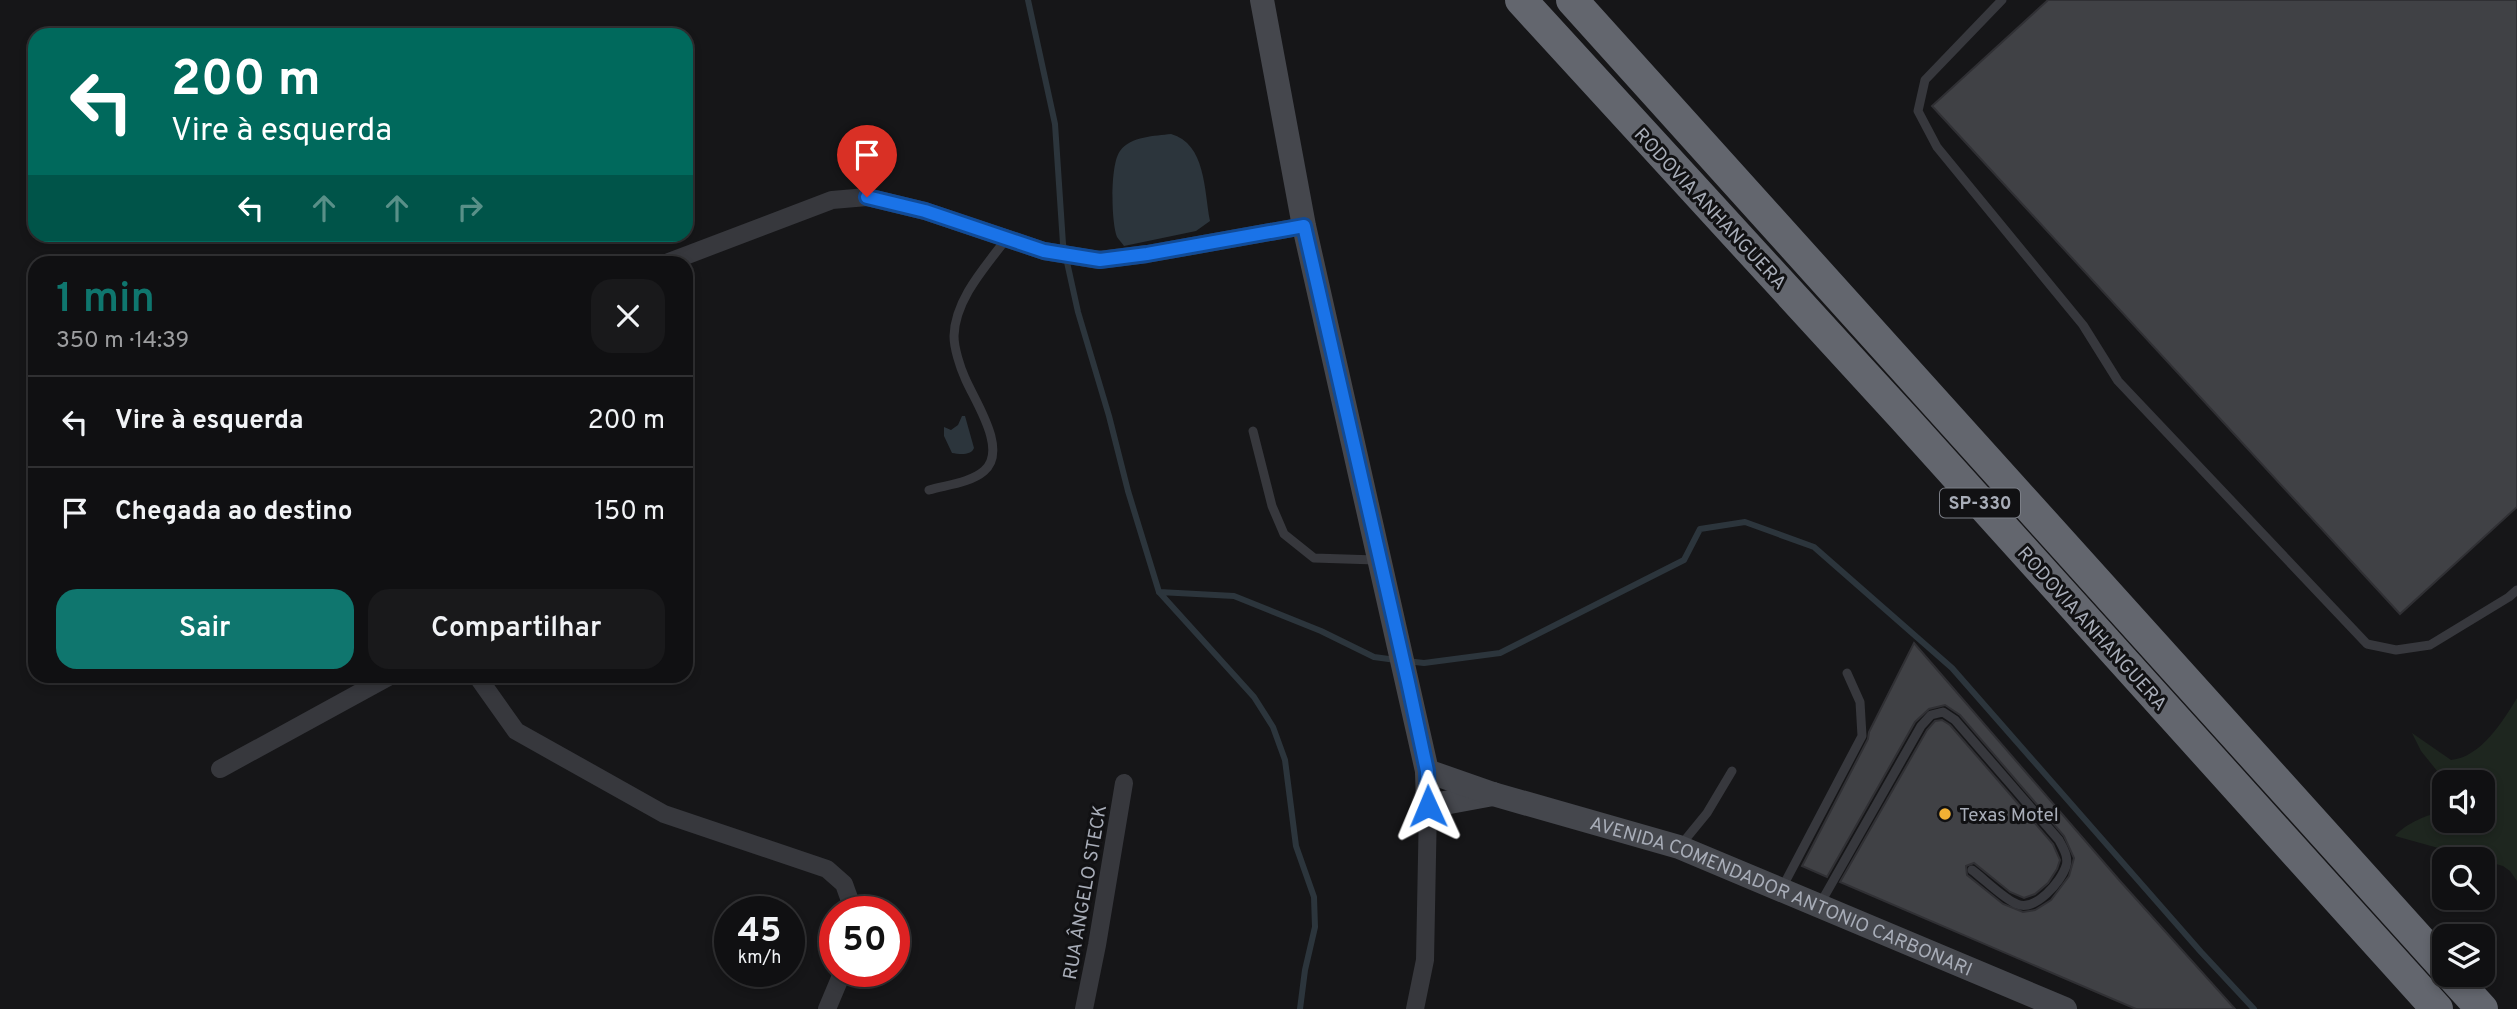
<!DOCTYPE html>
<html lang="pt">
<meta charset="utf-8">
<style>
:root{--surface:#101012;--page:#19191b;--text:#f1f3f6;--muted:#9c9d9f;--line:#303032;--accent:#0f766e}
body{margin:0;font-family:Overpass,sans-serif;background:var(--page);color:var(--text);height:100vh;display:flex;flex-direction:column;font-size:26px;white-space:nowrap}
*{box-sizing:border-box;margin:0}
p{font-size:23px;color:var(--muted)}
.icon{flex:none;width:38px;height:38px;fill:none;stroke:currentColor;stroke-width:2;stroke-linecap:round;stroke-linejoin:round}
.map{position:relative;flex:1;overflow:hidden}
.details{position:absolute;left:28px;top:256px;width:665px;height:427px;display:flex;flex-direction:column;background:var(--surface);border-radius:21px;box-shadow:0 4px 10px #0003,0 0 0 2px var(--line)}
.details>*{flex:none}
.top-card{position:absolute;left:28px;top:28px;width:665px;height:214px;border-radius:21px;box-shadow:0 4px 10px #0003,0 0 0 2px var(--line);background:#00695c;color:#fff;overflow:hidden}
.tools{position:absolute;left:2432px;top:770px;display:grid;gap:14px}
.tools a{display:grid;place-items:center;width:63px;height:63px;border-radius:14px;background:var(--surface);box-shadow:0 4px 10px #0003,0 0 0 2px var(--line);font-size:35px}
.speed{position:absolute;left:714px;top:896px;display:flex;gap:14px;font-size:35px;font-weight:700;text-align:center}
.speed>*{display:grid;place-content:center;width:91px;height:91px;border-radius:50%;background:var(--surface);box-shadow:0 4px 10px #0003,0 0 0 2px var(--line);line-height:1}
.speed small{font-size:18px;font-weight:400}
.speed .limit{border:10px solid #d22;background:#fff;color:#111}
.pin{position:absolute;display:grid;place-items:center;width:60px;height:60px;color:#fff;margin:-72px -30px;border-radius:50% 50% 50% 0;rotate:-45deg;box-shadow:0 0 7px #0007}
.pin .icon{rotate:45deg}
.me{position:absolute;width:77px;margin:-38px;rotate:359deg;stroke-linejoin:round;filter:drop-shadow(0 0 5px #0008)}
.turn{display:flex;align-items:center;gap:24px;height:147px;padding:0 28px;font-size:32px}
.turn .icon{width:91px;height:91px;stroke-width:2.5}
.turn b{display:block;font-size:49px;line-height:60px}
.lanes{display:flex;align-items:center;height:66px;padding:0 28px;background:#0003;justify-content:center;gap:35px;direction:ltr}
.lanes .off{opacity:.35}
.round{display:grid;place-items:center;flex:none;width:74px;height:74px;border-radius:21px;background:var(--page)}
.headline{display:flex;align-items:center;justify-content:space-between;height:119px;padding:0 28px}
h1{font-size:42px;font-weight:600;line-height:52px;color:var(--accent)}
.action{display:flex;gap:14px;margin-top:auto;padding:14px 28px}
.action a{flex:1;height:80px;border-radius:21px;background:var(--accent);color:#fff;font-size:28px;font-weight:600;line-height:80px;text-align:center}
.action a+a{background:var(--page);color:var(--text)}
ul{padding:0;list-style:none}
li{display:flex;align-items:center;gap:21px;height:91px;padding:0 28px;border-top:2px solid var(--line)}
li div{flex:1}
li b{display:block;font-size:26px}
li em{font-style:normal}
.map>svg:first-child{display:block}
.green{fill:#1e261f}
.water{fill:#2c353c}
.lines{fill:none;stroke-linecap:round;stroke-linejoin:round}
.stream{stroke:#2c353c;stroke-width:6}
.building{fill:#404145;stroke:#303034;stroke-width:2}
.lane{stroke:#37383d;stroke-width:9}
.street{stroke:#37383d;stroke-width:18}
.secondary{stroke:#45474d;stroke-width:24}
.highway{stroke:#63666e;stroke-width:32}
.route-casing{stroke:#114b97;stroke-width:18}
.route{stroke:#1a73e8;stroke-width:12}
.poi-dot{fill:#f2b134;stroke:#111113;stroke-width:2.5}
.labels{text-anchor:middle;stroke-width:6;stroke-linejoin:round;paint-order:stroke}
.shield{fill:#111113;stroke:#7b7e86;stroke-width:2}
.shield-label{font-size:18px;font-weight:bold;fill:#a8adb8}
.street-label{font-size:19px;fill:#a8adb8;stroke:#111113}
.poi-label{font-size:19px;fill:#a8adb8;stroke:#111113;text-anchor:start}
</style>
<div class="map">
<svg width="2517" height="1009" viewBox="0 0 2517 1009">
<rect width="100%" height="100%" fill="#161618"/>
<path class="green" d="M2517 698V881L2510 871 2503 866 2395 836C2405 824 2429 813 2445 812V821H2483V782H2446L2421 751 2412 733 2451 760C2481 757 2503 721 2517 698Z"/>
<path class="water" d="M1171 134C1206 144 1204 190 1210 221L1196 231 1124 246C1122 243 1119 240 1117 237 1111 222 1110 164 1120 151 1131 136 1155 136 1171 134Z
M962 416H965L974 448C971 456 959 454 952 453L944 436V427L951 430 958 425Z"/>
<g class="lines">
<path class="stream" d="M1028 0 1055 124 1063 244 1078 312 1109 416 1128 491 1159 592 1254 697 1273 727 1285 760 1296 846 1314 897 1315 927 1305 970 1300 1009
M1159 592 1234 596 1321 631 1374 657 1396 660
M1406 661 1424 663 1500 653 1684 560 1700 529 1745 522 1814 547 1952 668 2201 952 2254 1009"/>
</g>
<path class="building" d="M2048 0H2517V507L2400 614 1932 106Z
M1914 643 2120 881 2235 1009H2136L1840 882 1927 730 1935 721 1942 720 1950 725 2053 844 2060 860 2057 869 2048 883 2035 894 2024 898 2010 892 1974 863 1966 866 1967 875 2003 904 2023 912 2035 910 2051 900 2069 876 2074 858 2064 836 1960 715 1945 705 1929 709 1915 722 1827 877 1802 866 1868 739 1869 732Z"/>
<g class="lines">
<path class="lane" d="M2002 0 1925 80 1918 111 1937 147 2083 325 2118 381 2367 644 2396 650 2430 645 2509 597 2517 590
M1253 431 1272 506 1284 534 1314 558 1376 560
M929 490C946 485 970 483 984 471 1009 450 974 400 965 378 960 367 954 348 954 336 955 299 986 266 1007 238
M1680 846 1707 813 1732 771
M1782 888 1862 736 1860 702 1847 673
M1820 904 1921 726 1931 715 1943 712 1955 720 2059 840C2063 848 2069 857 2066 866 2061 882 2035 912 2017 904 2005 900 1983 878 1972 870"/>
<path class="street" d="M669 262 832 200 867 197 925 211 1044 251 1099 260 1147 254 1304 226
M477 676 516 731 664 814 827 869 844 884 854 912
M220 769 390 676
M827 1009 843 971
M1084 1009 1097 945 1124 783
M1415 1009 1425 960 1428 806"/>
<g class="secondary">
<path d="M1262 0 1304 226 1427 771 1428 806 1493 794"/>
<path id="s1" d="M1427 771 1493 794 1679 847 2065 1009"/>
</g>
<path class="highway" d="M1521 0 1904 418 2437 1009
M1572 0 2445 968
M2451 975 2482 1009"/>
</g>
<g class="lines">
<g class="route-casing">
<path id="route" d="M867 197 925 211 1044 251 1100 260 1147 254 1304 226 1408 682 1427 771 1428 806"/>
</g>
<use href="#route" class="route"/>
</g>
<circle class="poi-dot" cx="1945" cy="814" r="7"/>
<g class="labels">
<rect class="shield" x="1940" y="488.5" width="80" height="29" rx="5"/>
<g class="shield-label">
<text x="1980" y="509">SP-330</text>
</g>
<g class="street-label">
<text transform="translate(1711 208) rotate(47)" y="7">RODOVIA ANHANGUERA</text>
<text transform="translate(2093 628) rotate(48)" y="7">RODOVIA ANHANGUERA</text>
<text transform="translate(1084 892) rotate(-80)" y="7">RUA ÂNGELO STECK</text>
<text dy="7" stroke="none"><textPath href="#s1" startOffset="376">AVENIDA COMENDADOR ANTONIO CARBONARI</textPath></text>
</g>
<g class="poi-label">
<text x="1959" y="821">Texas Motel</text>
</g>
</g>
</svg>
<div class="tools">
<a><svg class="icon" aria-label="sound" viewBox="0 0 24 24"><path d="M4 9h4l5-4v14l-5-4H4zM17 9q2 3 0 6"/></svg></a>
<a><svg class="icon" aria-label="search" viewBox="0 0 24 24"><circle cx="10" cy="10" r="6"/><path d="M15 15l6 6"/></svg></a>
<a><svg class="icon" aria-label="layers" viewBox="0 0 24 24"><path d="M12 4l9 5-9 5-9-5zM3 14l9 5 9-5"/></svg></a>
</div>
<div class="speed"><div>45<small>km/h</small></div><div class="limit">50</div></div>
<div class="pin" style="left:867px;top:197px;background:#d93025"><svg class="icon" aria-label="arrive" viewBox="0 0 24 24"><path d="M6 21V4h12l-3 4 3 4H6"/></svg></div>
<svg class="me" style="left:1428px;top:806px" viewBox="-20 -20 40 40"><path d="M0-17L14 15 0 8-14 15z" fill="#1a73e8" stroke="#fff" stroke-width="4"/></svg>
<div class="top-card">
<div class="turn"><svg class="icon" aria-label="left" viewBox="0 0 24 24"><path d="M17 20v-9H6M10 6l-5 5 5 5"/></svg><div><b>200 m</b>Vire à esquerda</div></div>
<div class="lanes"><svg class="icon" aria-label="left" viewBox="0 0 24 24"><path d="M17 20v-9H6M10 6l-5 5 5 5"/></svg><svg class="icon off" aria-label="ahead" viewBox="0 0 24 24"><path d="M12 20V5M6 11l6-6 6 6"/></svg><svg class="icon off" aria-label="ahead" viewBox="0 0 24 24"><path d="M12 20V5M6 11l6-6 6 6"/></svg><svg class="icon off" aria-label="right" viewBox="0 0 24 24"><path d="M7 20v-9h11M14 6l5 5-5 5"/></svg></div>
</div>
<section class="details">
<div class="headline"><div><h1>1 min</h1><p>350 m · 14:39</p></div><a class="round"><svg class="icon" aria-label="close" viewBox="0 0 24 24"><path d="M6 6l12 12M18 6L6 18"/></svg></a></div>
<ul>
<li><svg class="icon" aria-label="left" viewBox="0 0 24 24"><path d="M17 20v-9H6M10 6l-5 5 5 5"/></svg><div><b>Vire à esquerda</b></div><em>200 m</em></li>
<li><svg class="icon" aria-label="arrive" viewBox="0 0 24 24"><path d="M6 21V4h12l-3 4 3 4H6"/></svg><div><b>Chegada ao destino</b></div><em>150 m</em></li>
</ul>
<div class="action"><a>Sair</a><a>Compartilhar</a></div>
</section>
</div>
